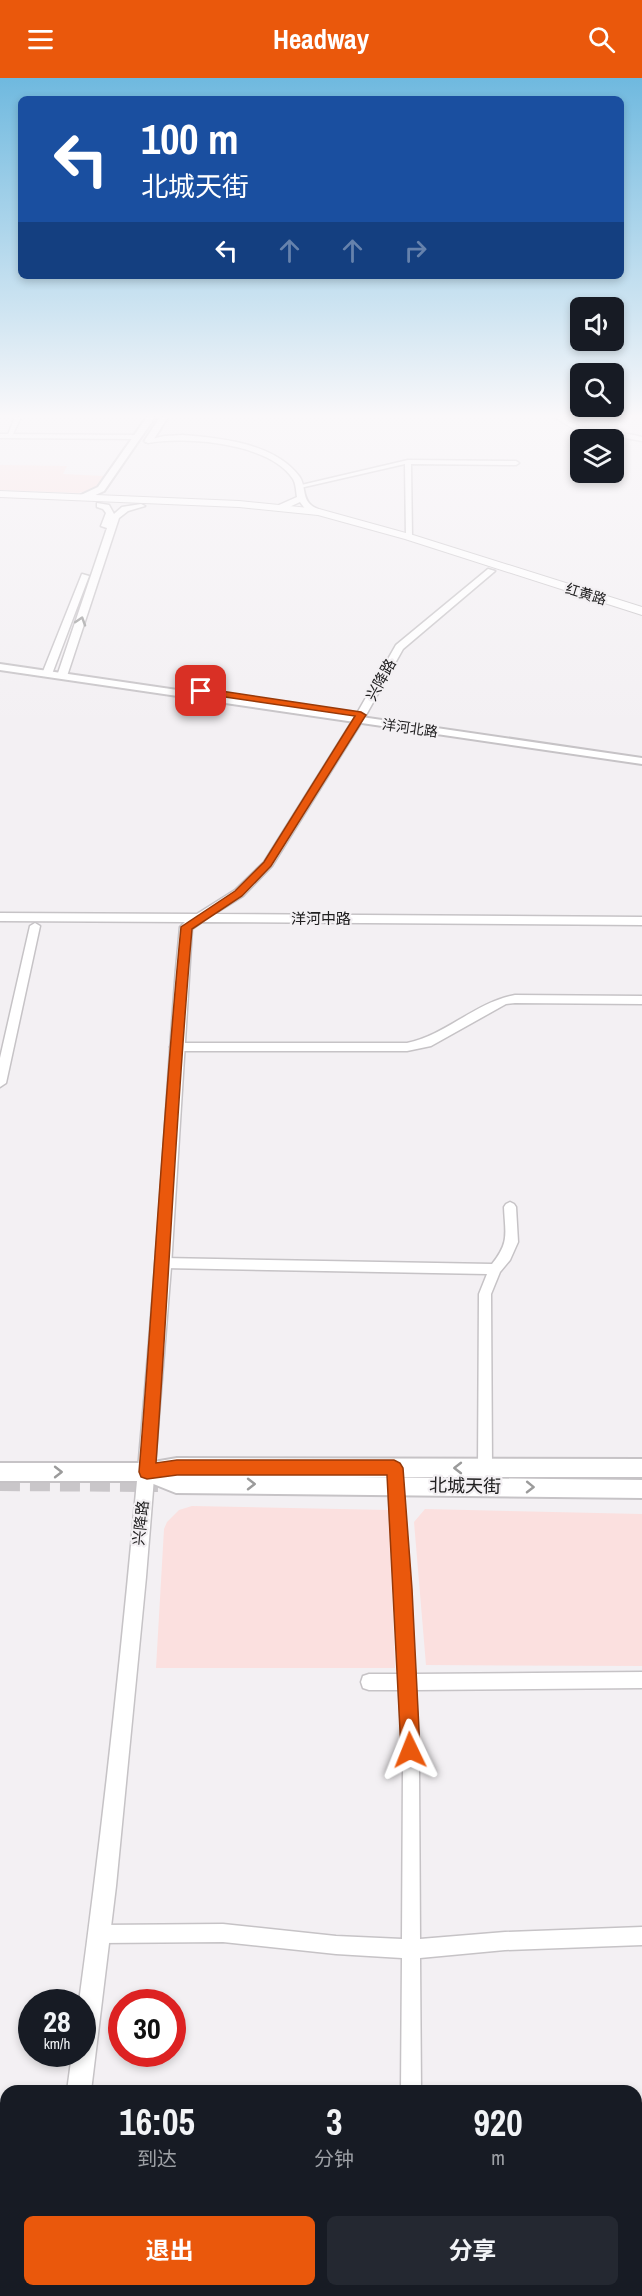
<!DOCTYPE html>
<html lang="zh">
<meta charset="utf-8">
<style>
:root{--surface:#171b24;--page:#242831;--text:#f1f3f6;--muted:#9ea1a6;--accent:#ea580c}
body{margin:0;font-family:"Archivo Narrow","Noto Sans SC",sans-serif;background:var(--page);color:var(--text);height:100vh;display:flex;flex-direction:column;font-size:22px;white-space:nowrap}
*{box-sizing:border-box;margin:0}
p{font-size:20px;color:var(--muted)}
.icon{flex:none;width:33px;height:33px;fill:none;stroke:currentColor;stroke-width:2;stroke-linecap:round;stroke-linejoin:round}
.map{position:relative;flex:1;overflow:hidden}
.side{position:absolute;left:0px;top:2007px;width:642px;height:212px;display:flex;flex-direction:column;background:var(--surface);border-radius:18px 18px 0 0;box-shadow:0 3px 9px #0003}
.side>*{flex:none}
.banner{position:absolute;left:18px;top:18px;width:606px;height:183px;border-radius:9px;box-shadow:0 3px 9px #0003;background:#1a4fa0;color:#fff;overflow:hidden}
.controls{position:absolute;left:570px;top:219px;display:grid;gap:12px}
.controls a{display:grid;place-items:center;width:54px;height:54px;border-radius:9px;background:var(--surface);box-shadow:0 3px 9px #0003;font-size:30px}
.speed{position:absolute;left:18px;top:1911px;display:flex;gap:12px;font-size:30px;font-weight:700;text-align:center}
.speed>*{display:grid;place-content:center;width:78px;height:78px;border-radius:50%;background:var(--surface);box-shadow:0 3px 9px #0003;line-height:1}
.speed small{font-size:15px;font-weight:400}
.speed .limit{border:9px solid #d22;background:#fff;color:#111}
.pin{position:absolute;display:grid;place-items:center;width:51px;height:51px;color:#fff;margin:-26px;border-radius:12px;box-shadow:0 3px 9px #0006}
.me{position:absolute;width:66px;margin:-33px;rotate:358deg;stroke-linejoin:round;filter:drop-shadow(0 0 4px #0008)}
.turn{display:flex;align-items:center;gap:21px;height:126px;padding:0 24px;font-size:27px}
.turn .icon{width:78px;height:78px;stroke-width:2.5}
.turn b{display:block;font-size:42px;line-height:51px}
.lanes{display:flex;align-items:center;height:57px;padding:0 24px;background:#0003;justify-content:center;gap:30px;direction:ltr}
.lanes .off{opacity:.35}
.eta{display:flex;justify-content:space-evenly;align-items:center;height:102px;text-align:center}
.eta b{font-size:36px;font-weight:700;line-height:42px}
.cta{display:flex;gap:12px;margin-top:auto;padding:12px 24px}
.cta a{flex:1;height:69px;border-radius:9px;background:var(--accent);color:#fff;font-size:24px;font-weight:700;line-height:69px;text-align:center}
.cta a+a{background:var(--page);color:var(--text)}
header{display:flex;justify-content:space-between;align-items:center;height:78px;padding:0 24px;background:var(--accent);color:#fff;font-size:27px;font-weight:700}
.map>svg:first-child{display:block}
.commercial{fill:#fbe0df}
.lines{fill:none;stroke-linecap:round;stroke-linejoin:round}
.secondary-tunnel{stroke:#c9c6c9;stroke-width:20;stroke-dasharray:20 10;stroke-linecap:butt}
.minor-casing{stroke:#c6c3c6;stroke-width:3}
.tertiary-casing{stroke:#c6c3c6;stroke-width:3}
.secondary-casing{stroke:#c6c3c6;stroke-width:4}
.trunk-casing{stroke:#c6c3c6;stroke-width:2}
.minor{fill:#fff;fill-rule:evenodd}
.tertiary{fill:#fff;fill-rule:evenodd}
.secondary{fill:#fff;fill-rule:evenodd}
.trunk{fill:#fff;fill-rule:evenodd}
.oneway{stroke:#9b9b9b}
.route{fill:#ea580c;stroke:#983908;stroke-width:1.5}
.labels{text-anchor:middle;stroke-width:4.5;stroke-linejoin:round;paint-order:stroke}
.far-street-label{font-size:14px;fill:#212021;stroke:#f3f0f3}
.street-label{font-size:15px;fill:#212021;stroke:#f3f0f3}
.near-street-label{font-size:18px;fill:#212021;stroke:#f3f0f3}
</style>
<header><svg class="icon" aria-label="menu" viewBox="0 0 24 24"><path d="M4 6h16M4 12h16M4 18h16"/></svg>Headway<svg class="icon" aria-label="search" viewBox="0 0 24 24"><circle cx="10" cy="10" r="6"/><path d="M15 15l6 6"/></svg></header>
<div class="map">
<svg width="642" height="2218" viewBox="0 0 642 2218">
<rect width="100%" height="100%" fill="#f3f0f3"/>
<path class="commercial" d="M0 387 67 388 63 396 104 398 96 411 78 415 0 412Z
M192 1428 389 1432 395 1590H156L164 1451 167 1444 179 1432Z
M425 1431 642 1436V1588L426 1587 414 1444Z"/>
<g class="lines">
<path class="secondary-tunnel" d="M0 1403 158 1404"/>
<g class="minor-casing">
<path id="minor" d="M15 339H21L12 358 7 359Z
M554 339C565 339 575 348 585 350 604 354 623 354 642 359V363L574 351Z
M408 382 516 383 519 385 516 387 411 386 412 459 409 461 406 459 405 386 300 410 297 408Z
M35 845 40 848 6 1005 0 1009V980L30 848Z
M515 917 642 918V926L515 925 506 926 431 968 407 973H175L170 969 175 965H407C446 957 476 924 515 917Z
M510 1124 514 1126 516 1129 518 1164 510 1182 500 1194 491 1216 492 1390 496 1408 494 1413 489 1415 484 1413 478 1390 479 1216 487 1196 163 1190 159 1189 157 1185 159 1181 163 1180 492 1186C510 1164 505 1155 504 1129L506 1126Z
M395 1396 400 1398 402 1403 415 1596 642 1594V1610L416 1612 419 1693 420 1861 505 1854 642 1849V1867L505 1872 420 1880 421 2013H401L402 1880 336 1876 223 1864 100 1865 94 1862 91 1856 94 1850 100 1847 223 1846 336 1858 402 1861 403 1693 399 1612H369L363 1610 361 1604 363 1598 369 1596H399L388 1403 390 1398Z
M368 2212H389L388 2218H366Z"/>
</g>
<g class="tertiary-casing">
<path id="tertiary" d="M0 356 137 357 141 359 137 361 0 360Z
M183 357C220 360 274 365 299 398 306 407 302 420 311 427 314 430 320 431 323 434L319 436 306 432 300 424 285 431H279V427L297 419C296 413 296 406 293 401 270 365 186 358 148 365L144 363 164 358Z
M97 425 109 427 114 436 122 429 141 426 145 428 128 433 119 440 67 598 62 601 57 598 107 450 101 448 106 435 103 431 97 429Z
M488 491 495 493 403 571 366 637 272 788 243 818 214 836 642 839V847L202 844 192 851 171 1189 146 1499 116 1808 91 2013H67L72 1976H82V1924H79C112 1680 136 1434 155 1188 163 1089 168 990 176 891L180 849 185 844 0 843V835L197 836 235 812 264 784 356 637 396 567Z
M82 496 89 498 52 596 44 598 42 596Z
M40 2212H66L65 2218H39Z"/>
</g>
<g class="secondary-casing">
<path id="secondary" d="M147 339H155L104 413 87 421H81V417L98 409Z
M160 339H168L152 364H146L145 362Z
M0 586 642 680V686L0 592Z
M177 1380 642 1381V1399H352L642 1402V1420L176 1415 146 1403H0V1385H148Z"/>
</g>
<g class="trunk-casing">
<path id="trunk" d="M0 413 239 423 319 431 413 457 642 529V537L405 461 318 437 239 429 0 419Z"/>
</g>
<use href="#minor" class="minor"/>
<use href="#tertiary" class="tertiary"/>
<use href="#secondary" class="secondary"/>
<use href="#trunk" class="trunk"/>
</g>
<defs><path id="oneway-chevron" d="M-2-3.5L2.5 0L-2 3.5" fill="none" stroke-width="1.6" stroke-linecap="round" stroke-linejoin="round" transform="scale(1.5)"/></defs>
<g class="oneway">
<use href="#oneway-chevron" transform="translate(81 543) rotate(-72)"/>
<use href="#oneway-chevron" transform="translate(458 1390) rotate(180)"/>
<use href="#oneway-chevron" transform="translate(58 1394)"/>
<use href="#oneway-chevron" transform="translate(251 1406)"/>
<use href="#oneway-chevron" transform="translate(530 1409) rotate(1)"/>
</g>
<linearGradient id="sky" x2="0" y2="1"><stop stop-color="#6fb9df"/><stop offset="0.52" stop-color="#faf8fa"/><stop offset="1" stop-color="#faf8fa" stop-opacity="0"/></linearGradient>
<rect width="642" height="650" fill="url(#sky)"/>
<path class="route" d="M201 610 361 634 366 637 271 788 242 818 192 851C176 1029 169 1207 156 1385L177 1382H394L400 1385 403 1390 412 1511 420 1672 417 1678 410 1681 404 1678 401 1672 387 1397H177L147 1401 141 1399 139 1394C154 1212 163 1030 181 849L235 813 264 784 355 638 198 615V611Z"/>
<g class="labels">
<g class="far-street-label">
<text transform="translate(586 516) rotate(17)" y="5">红黄路</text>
<text transform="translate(410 650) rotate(8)" y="5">洋河北路</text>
</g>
<g class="street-label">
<text transform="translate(381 602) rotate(-61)" y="5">兴降路</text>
<text x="321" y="846">洋河中路</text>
<text transform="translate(141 1445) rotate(-84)" y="5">兴降路</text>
</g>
<g class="near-street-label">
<text transform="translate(465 1408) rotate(1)" y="6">北城天街</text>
</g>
</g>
</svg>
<div class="controls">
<a><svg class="icon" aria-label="sound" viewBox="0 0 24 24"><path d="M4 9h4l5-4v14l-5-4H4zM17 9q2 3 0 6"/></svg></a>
<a><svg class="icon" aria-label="search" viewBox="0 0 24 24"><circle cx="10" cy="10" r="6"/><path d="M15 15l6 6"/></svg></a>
<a><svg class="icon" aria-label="layers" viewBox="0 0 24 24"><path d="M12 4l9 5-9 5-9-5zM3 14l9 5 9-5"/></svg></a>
</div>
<div class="speed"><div>28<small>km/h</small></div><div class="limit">30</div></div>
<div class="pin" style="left:201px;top:613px;background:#d93025"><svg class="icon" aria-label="arrive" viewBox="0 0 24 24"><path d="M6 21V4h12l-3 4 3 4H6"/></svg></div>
<svg class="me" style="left:410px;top:1672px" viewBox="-20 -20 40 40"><path d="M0-17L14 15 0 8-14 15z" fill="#ea580c" stroke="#fff" stroke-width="4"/></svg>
<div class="banner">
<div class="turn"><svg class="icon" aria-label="left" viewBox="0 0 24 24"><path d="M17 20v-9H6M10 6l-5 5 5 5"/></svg><div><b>100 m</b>北城天街</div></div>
<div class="lanes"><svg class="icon" aria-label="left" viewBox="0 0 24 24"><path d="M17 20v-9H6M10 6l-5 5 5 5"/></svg><svg class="icon off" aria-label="ahead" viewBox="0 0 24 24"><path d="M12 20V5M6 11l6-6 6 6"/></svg><svg class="icon off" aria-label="ahead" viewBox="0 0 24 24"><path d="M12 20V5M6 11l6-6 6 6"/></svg><svg class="icon off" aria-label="right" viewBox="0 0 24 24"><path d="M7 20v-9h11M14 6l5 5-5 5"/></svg></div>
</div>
<section class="side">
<div class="eta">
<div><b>16:05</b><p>到达</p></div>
<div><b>3</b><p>分钟</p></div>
<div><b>920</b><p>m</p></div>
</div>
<div class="cta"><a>退出</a><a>分享</a></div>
</section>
</div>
